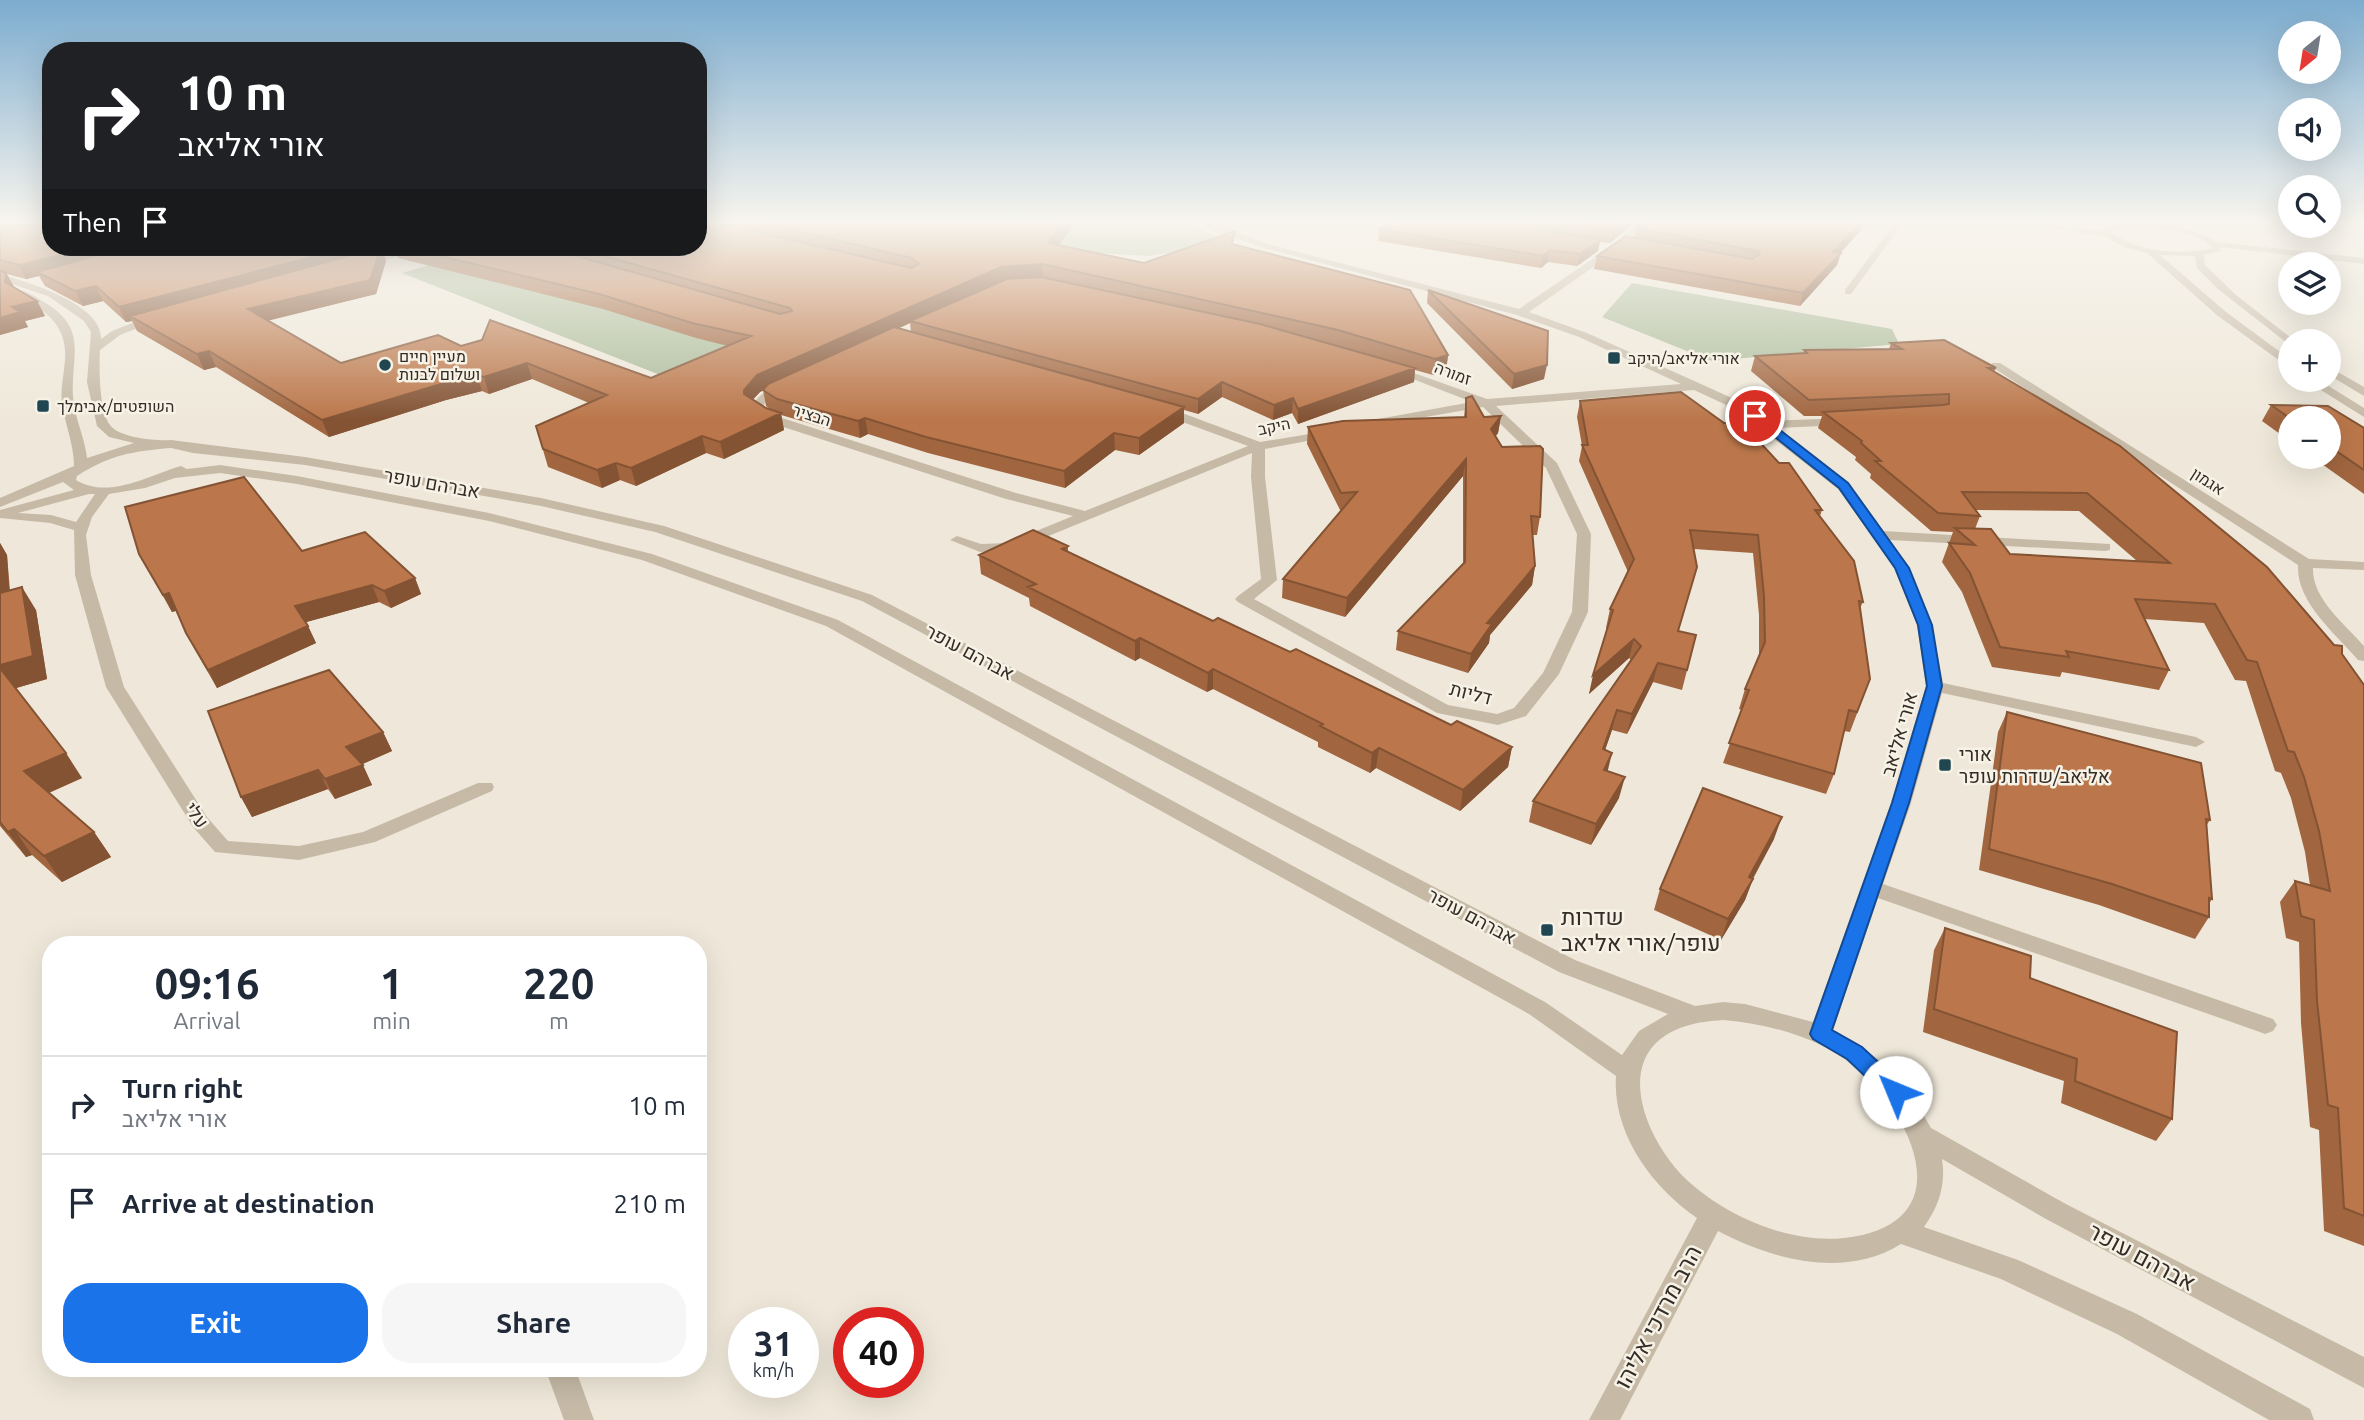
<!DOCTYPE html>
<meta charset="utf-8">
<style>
:root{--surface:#fff;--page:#f6f6f7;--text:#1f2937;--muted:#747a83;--line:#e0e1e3;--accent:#1a73e8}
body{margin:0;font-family:Ubuntu,Heebo,sans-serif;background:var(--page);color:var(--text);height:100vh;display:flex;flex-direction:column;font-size:26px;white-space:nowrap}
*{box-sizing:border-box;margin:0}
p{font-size:23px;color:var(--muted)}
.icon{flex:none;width:38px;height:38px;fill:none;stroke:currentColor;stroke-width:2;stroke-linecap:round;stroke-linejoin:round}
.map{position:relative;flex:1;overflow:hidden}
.details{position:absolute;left:42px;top:936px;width:665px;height:441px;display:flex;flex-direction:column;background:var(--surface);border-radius:28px;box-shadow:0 7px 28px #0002}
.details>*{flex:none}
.banner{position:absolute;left:42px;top:42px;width:665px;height:214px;border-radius:28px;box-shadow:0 7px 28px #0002;background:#202124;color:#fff;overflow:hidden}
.needle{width:46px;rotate:210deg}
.fabs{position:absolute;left:2278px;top:21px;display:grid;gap:14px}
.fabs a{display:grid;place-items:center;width:63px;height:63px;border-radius:50%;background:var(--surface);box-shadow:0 7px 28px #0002;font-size:35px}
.speed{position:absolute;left:728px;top:1307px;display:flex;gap:14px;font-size:35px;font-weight:700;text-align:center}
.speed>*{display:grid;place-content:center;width:91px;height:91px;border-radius:50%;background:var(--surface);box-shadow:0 7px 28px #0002;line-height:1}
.speed small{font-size:18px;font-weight:400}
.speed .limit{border:10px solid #d22;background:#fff;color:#111}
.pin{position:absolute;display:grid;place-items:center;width:60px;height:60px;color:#fff;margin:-30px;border:4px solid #fff;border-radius:50%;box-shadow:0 2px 7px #0007}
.me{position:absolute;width:77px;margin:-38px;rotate:315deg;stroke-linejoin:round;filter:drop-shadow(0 0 5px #0008)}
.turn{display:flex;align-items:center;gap:24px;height:147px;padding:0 21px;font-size:32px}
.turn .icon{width:91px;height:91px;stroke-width:2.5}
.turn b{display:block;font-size:49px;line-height:60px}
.then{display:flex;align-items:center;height:66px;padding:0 21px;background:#0003;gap:14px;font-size:26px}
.eta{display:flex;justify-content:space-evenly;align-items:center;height:119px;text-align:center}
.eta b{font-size:42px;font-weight:700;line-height:49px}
.cta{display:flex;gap:14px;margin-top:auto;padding:14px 21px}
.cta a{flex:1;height:80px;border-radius:28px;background:var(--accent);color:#fff;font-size:28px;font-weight:700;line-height:80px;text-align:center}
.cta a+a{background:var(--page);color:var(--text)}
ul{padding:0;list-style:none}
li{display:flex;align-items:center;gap:21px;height:98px;padding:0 21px;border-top:2px solid var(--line)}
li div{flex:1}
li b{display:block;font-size:26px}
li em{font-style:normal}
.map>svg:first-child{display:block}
.green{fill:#acbc9b}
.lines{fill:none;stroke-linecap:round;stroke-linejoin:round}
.minor{fill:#c6baa7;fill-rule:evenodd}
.wall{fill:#a16640;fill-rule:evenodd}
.shaded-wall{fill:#835334}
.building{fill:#bb774b;stroke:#835334;stroke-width:2}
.route{fill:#1a73e8;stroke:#114b97;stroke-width:2}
.poi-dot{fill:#204651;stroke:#f7f2e6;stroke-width:2.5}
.labels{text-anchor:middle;stroke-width:5;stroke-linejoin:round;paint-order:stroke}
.far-poi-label{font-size:16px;fill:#332c27;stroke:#f7f2e6;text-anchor:start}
.far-street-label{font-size:16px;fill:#332c27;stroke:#f7f2e6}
.street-label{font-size:19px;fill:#332c27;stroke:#f7f2e6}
.poi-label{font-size:19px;fill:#332c27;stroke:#f7f2e6;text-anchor:start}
.near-poi-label{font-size:23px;fill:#332c27;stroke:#f7f2e6;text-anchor:start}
.near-street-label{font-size:23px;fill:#332c27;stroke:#f7f2e6}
</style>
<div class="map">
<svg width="2364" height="1420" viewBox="0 0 2364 1420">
<rect width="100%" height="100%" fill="#efe8da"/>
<path class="green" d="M1056 220 1087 223 1096 220H1179L1233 243 1148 256 1080 252 1028 269Z
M447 260 734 344 660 375 402 273Z
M1632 283 1892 329 1899 344 1712 361 1602 317Z"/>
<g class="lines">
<path class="minor" d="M1198 220C1213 220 1251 238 1269 244 1352 267 1436 287 1519 309L1610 247 1642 220H1651L1616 251 1529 312 1587 333 1701 384 1745 404 1767 421 1847 418V424L1843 425 1776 428 1848 483 1883 531 2110 544V550L2105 551 1889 540C1923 586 1933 627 1943 683L2196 737 2205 742 2196 747 1942 693 1911 803 1883 884 2273 1019 2277 1025 2273 1031 2265 1034 2257 1031 1878 898 1833 1030 1858 1044 1894 1072 1909 1090 1931 1128 2064 1203 2364 1357V1388L2046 1219 1942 1159C1946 1185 1939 1206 1924 1227L2018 1260 2137 1314 2310 1409 2314 1420H2269L2117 1334 2001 1279 1901 1244C1845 1279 1773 1260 1718 1231L1620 1420H1589L1697 1218C1652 1187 1612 1133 1616 1076L1529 1014 826 626 642 560 489 521 297 484 220 473 175 478 145 488 109 494 92 517 86 535 91 575 124 687 207 817 228 841 299 846 363 832 478 783H492L494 787 492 791 375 842 299 860 215 852 193 827 106 687 75 575 74 530 50 523 0 518V510L74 490 63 482 0 507V498L74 466C74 444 65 425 62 403 60 389 64 375 65 360 68 324 43 308 14 294V290C24 289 35 296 44 302 93 331 67 361 74 405 77 423 85 439 87 458L134 443 109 437 97 426 87 382 91 332 84 321 48 296 0 280V274C27 282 103 304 101 339L112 331 153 315H161V319L120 335 100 350C99 368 99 411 110 425 119 438 157 441 171 440L305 457 541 498 664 526 872 595 1575 960 1695 1006 1723 1002 1745 1004 1813 1022 1891 803 1926 686 1917 625 1895 568 1838 489 1737 410 1694 390 1496 406 1557 463 1591 534 1588 612 1559 674 1526 716 1498 725 1437 713 1238 602 1235 599 1238 596 1261 579 1251 477 1252 453 1014 550 980 552 950 540 957 536 981 544 1007 543 1073 516 1006 499 771 423 749 408C759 396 772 382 789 384V388L769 398 762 407 779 417 1016 493 1085 511 1248 446 1158 413V407H1166L1260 442 1334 430V436L1265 449V477L1277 580 1254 599 1448 705 1497 714 1514 708 1543 673 1572 612 1577 534 1546 468 1483 407 1374 426 1372 423 1378 419 1472 402 1387 369 1397 367 1487 399 1681 384 1579 337 1517 315 1261 247 1213 231ZM171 448 193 453 305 465 541 506 655 532 862 601 1559 972 1668 1014 1639 1031 1622 1055 1545 1002 838 620 652 554 489 513 297 476 220 465 187 469 181 466C149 475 109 500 76 480L77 476C109 455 134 451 171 448ZM89 494H95L76 522 51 515 18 513ZM1723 1020C1766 1024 1807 1034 1843 1058 1910 1105 1969 1224 1844 1238 1790 1244 1728 1217 1688 1181 1645 1141 1607 1051 1686 1026 1698 1022 1711 1021 1723 1020Z
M1897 220H1905L1851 294H1845V290Z
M1997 220C2031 220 2065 229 2099 230 2106 230 2112 225 2119 223 2147 216 2194 228 2218 242L2364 258V264L2221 247 2220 251 2204 255 2205 265 2236 295 2295 341H2291V346L2218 289 2197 268 2195 256 2160 255 2226 312 2291 360V369L2218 316 2147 253 2124 247 2104 236ZM2122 228C2149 228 2194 226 2212 248 2182 256 2137 252 2111 232Z
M415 247H429L364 267 359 264Z
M1992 363H2000L2309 559 2364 562V570L2313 568C2312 599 2345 624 2364 646V661L2358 660C2335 633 2296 602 2298 565L1992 367Z
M2329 367 2364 387V396L2329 375Z
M2305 380H2319L2364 408V417Z
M545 1368H575L594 1420H564Z"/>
</g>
<path class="wall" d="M0 220 51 247H698V220H1078L1058 245 1144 263 1235 245 1448 355 1446 371 1433 375 1415 370 1414 382 1298 424 1292 413 1273 420 1222 397 1198 414 1184 410V423L1139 455 1115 450 1065 488 928 453 868 434 860 438 781 415 784 430 724 459 706 453 636 486 620 480 602 488 548 467 536 426 589 403 532 379 489 394 482 391 446 400 329 437 216 367 204 370 137 331 132 321 126 322 103 301 83 306 45 286 39 276 26 279 7 274 14 287 37 301 45 316 25 321 28 327 0 335ZM395 250 398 258 603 309 696 338 728 346 651 378 461 346 341 363 268 320 376 294 386 261 383 253ZM910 323 911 332 899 328ZM763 390 766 406 773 411 766 408 753 399 760 392Z
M1396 220H1638L1610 243 1600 242 1598 251 1577 266 1548 262 1541 268 1378 241 1379 229Z
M1636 228 1862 229 1840 253 1837 265 1800 306 1594 269 1597 256 1634 237Z
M1428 290 1544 379 1512 389 1427 303Z
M1891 343 1996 368 1994 372 2342 654 2364 685V1246L2324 1231 2319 1130 2310 1127 2301 1023 2299 942 2286 938 2280 902 2295 881 2310 885 2305 852 2291 798 2281 773 2275 771 2246 681 2235 680 2204 623 2144 619 2169 670 2159 690 2062 672 2060 677 1992 667 1962 592 1942 562 1953 532 1931 531 1870 478 1871 474 1855 460 1856 457 1818 428 1822 416H1804L1751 371 1755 356 1804 353V350L1889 349ZM1976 510 2079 511 2137 561 2010 554 1975 529 1980 516Z
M1466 398 1484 417 1501 416 1498 433 1495 437 1540 517 1537 535H1532L1535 566 1532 585 1490 635 1489 643 1468 673 1396 650 1398 631 1463 565V476L1345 617 1282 598 1283 579 1342 510H1340L1307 444 1308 427 1464 417Z
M1580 401 1822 510 1820 516 1863 602 1860 608 1870 679 1850 732 1844 731 1834 774 1826 794 1723 763 1742 710 1739 709 1745 689 1759 656V615L1753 553 1694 549 1697 567 1678 631 1696 635 1682 690 1653 682 1627 734 1612 730 1605 750 1608 771 1619 798 1591 845 1529 822 1533 801 1631 660 1629 658 1589 694 1607 629 1606 628 1610 609 1628 572 1579 461 1582 446 1577 417Z
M2271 405 2328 406 2364 428V494L2312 457H2329V418H2291V442L2262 421Z
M0 543 7 555 10 591 36 610 47 679 16 688 82 778 49 793 94 832 111 857 62 882 32 855 26 857 0 826Z
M1068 546V552L1213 621 1290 652 1451 725 1512 747 1508 767 1460 811 1376 768 1370 773 1318 747V742L1213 689 1207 692 1140 658 1135 661 1030 606 1029 598 981 574 979 555Z
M302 551 415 578 421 594 391 608 379 602 306 622 316 643 217 688 195 650 186 633 176 611 172 612 139 554Z
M2007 712 2210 820 2206 826 2212 899 2209 904V917L2195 939 2099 905 1979 870 1998 732Z
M383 732 392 751 362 764 372 785 335 799 328 789 252 817 241 797Z
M1774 839 1753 879 1745 900 1721 940 1654 910 1660 889Z
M1945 928 2030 978 2172 1119 2156 1141 2061 1103 2064 1081 1923 1032 1934 950Z"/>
<path class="shaded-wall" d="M8 220H48L50 224 0 237V222Z
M1067 220H1078L1049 257 1048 243Z
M1626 220H1638L1610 243 1612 231Z
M1863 220H1864L1862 229 1830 264 1833 252Z
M1600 240 1598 251 1577 266 1580 254Z
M94 247H155L37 272 39 276 26 279 19 265Z
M350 247H394L395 250 383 253 386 261 376 294 255 324 130 316 132 321 126 322 119 307Z
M1550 250 1548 262 1541 268 1543 256Z
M1841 253 1837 265 1800 306 1803 293Z
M1042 264 1043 278 910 321V323L760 392 747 406 744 390 757 375 1001 267Z
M6 273 14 287 5 282Z
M96 286 103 301 83 306 75 291Z
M37 301 45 316 25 321 28 327 0 335V318L12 307Z
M209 351 216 367 204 370 197 354Z
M1448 355 1446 371 1433 375 1435 359Z
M527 363 532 379 489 394 484 377Z
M1547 365 1544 379 1512 389 1514 374Z
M1415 368 1414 382 1298 424V409Z
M477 375 482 391 446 400 329 437 322 420 441 384Z
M1222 382V397L1198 414V399Z
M1293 398 1292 413 1273 420 1274 405Z
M1184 407V423L1139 455V438Z
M781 413 784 430 724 459 720 442Z
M1501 416 1498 433 1488 445 1491 429Z
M865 418 868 434 860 438 858 421Z
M1114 433 1115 450 1065 488 1064 471Z
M702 436 706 453 636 486 631 468Z
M1466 459 1463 476 1345 617 1347 598Z
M616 463 620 480 602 488 597 470Z
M0 543 7 555 11 617 0 599Z
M1535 566 1532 585 1490 635 1489 643 1468 673 1471 654 1487 623Z
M415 578 421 594 391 608 384 591Z
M372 585 379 602 303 623 295 606Z
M22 587 36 610 47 679 13 689 0 668V665Z
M169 593 178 610 172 612 163 595Z
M308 626 316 643 217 688 208 670Z
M1140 638V658L1135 661V641Z
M1634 639 1629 658 1589 694 1593 675Z
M1658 663 1653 682 1627 734 1632 714Z
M1213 669V689L1207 692 1208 673Z
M1617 710 1612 730 1598 770 1603 749Z
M383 732 392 751 356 767 346 747Z
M1512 747 1508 767 1460 811 1463 790Z
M1379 748 1376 768 1370 773 1372 753Z
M66 753 82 778 41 796 24 771Z
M1612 753 1607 774 1604 770Z
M363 765 372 785 335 799 325 779Z
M318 770 328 789 252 817 241 797Z
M1625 777 1619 798 1591 845 1596 824Z
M1782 817 1774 839 1751 881 1753 879 1745 900 1721 940 1728 919Z
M14 829 32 855 26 857 8 832Z
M94 832 111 857 62 882 44 856Z"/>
<path class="building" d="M46 220H51V247H94L19 265 0 260V233L45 222Z
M698 220H706L911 268 919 264 912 258 750 220H1067L1048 243 1144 263 1235 231 1232 244 1410 290 1448 355 1435 359 1338 330 1042 264 1001 267 757 375 744 390V394L766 408 781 413 720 442 702 436 631 468 616 463 597 470 543 449 536 426 607 395 527 363 484 377 477 375 441 384 322 420 209 351 197 354 130 316 381 247 370 280 248 309 341 363 438 335 461 346 482 340 490 320 651 378 751 336 692 323 599 294 403 247H545L780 314 792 311 790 308 572 247H698Z
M1396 220H1526L1529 227 1600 240 1580 254 1550 250 1543 256 1379 229Z
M1542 220H1626L1612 231Z
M1644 220H1863L1833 252 1841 253 1803 293 1597 256 1626 236 1752 259 1760 254 1758 251 1636 228Z
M127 247H350L119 307 96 286 75 291 37 272Z
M0 271 6 273 5 282 37 301 12 307 20 312 0 318Z
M1041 277 1260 324 1415 368 1298 409 1293 398 1274 405 1222 382 1198 399 910 321 1007 279Z
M1428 290 1548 331 1547 365 1514 374Z
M894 327 1184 407 1139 438 1114 433 1064 471 926 437 865 418 858 421 777 399 763 390 768 384Z
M1944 340 1996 368H1988L2120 446 2267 567 2334 645 2342 646V654L2364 685V1216L2344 1208 2338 1108 2328 1105 2317 1001 2314 920 2301 916 2295 881 2330 891 2319 831 2304 777 2294 752 2288 751 2257 662 2247 660 2215 604 2135 599 2169 670 2066 651 2069 657 2000 647 1970 573 1949 543 1975 545 1955 528 1991 529 2010 554 2170 563 2087 493 1962 492 1980 516 1938 513 1875 461H1881L1861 443 1862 441 1823 412 1943 405 1949 404V394L1809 400 1755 356 1807 353 1804 350 1902 349 1891 343Z
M1681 392 1724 423 1741 422 1779 463H1789L1822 510H1815L1854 561 1863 602 1859 601 1870 679 1857 712 1849 710 1834 774 1729 743 1749 690 1745 689 1765 642 1764 596 1758 535 1690 530 1697 567 1678 631 1696 635 1687 670 1658 663 1632 714 1617 710 1603 749 1612 753 1604 770 1625 777 1596 824 1533 801 1641 646 1634 639 1593 675 1613 610 1610 609 1634 559 1582 445H1588L1580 401Z
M1472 396 1484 417 1501 416 1491 429 1502 447 1540 446 1543 449 1540 517 1531 516 1535 566 1487 623 1492 624 1471 654 1398 631 1465 562 1466 459 1347 598 1283 579 1357 492 1341 493 1308 427 1343 421 1466 417V398Z
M2271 405 2328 406 2364 428V470L2329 446V418L2291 419Z
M244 477 302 551 365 532 415 578 384 591 372 585 295 606 308 626 208 670 186 633 169 593 163 595 139 554 125 507Z
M1033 530 1068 546 1062 549 1213 621 1218 618 1290 652 1296 649 1451 725 1457 721 1512 747 1463 790 1379 748 1372 753 1320 726 1323 724 1213 669 1208 673 1140 638 1135 641 1028 587 1036 584 979 555Z
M22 587 33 656 0 665V593Z
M0 668 66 753 24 771 94 832 44 856 14 829 8 832 0 822Z
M329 670 383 732 346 747 363 765 325 779 318 770 241 797 208 711Z
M2007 712 2201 763 2210 820 2206 819 2212 899 2209 898V917L2112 884 1989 849Z
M1703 788 1782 817 1749 877 1753 879 1728 919 1660 889Z
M1945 928 2031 956 2030 978 2177 1032 2172 1119 2075 1081 2077 1059 1934 1009Z"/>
<linearGradient id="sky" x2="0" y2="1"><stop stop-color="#7caccf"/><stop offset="0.53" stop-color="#f8f5ee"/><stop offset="1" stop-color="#f8f5ee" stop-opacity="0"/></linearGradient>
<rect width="2364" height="419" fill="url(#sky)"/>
<path class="route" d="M1751 413H1758L1848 483 1909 568 1932 625 1942 686 1909 803 1832 1030 1862 1047 1904 1086 1907 1092 1904 1098 1896 1101 1888 1098 1847 1059 1813 1039 1810 1034 1892 803 1927 686 1918 625 1895 568 1839 488 1751 418Z"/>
<g class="poi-dot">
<rect x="1607" y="351" width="14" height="14" rx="3.5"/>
<circle cx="385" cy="365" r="7"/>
<rect x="36" y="399" width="14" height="14" rx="3.5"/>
<rect x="1938" y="758" width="14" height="14" rx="3.5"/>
<rect x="1540" y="923" width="14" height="14" rx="3.5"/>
</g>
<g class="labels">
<g class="far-poi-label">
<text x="399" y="362">מעיין חיים<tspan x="399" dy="18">ושלום לבנות</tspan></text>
<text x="1628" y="364">אורי אליאב/היקב</text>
<text x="57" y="412">השופטים/אבימלך</text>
</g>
<g class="far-street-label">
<text transform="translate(1453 373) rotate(21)" y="6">זמורה</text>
<text transform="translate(812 415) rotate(18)" y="6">הבציר</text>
<text transform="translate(1274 426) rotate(-12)" y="6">היקב</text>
<text transform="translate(2208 481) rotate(33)" y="6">אגמון</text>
</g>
<g class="street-label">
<text transform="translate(432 483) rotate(10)" y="7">אברהם עופר</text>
<text transform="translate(970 652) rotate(28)" y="7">אברהם עופר</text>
<text transform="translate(1471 693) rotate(14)" y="7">דליות</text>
<text transform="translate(1899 734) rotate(-74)" y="7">אורי אליאב</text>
<text transform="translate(197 815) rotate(55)" y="7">עלי</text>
<text transform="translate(1472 916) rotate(28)" y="7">אברהם עופר</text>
</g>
<g class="poi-label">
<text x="1959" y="761">אורי<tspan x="1959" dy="22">אליאב/שדרות עופר</tspan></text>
</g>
<g class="near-poi-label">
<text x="1561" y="925">שדרות<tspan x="1561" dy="26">עופר/אורי אליאב</tspan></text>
</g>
<g class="near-street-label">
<text transform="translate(2142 1257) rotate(28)" y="8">אברהם עופר</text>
<text transform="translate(1658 1317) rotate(-62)" y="8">הרב מרדכי אליהו</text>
</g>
</g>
</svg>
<div class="fabs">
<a><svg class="needle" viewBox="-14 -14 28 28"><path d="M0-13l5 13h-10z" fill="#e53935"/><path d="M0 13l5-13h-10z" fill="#747a83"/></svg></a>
<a><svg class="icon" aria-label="sound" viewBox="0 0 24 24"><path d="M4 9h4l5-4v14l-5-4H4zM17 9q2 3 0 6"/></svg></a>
<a><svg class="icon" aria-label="search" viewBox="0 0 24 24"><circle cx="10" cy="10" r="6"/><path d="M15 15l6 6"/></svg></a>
<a><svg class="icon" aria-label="layers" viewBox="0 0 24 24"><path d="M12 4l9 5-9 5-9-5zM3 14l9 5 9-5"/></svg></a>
<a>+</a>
<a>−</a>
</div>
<div class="speed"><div>31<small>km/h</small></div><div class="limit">40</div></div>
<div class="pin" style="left:1755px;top:416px;background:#d93025"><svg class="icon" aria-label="arrive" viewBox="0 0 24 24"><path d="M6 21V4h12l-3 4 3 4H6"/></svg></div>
<svg class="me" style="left:1896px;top:1092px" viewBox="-20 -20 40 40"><circle r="19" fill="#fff"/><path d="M0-13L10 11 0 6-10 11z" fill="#1a73e8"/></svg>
<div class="banner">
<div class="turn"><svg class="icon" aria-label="right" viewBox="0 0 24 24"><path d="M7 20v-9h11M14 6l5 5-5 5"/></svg><div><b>10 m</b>אורי אליאב</div></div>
<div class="then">Then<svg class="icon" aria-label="arrive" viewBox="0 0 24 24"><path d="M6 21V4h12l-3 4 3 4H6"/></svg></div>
</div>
<section class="details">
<div class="eta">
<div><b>09:16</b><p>Arrival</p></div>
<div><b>1</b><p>min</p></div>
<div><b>220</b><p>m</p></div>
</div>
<ul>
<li><svg class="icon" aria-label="right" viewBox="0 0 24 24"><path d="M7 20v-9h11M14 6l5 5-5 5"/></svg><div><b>Turn right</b><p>אורי אליאב</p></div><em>10 m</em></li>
<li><svg class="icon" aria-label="arrive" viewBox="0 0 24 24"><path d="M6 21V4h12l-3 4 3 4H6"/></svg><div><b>Arrive at destination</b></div><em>210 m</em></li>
</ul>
<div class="cta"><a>Exit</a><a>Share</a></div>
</section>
</div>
